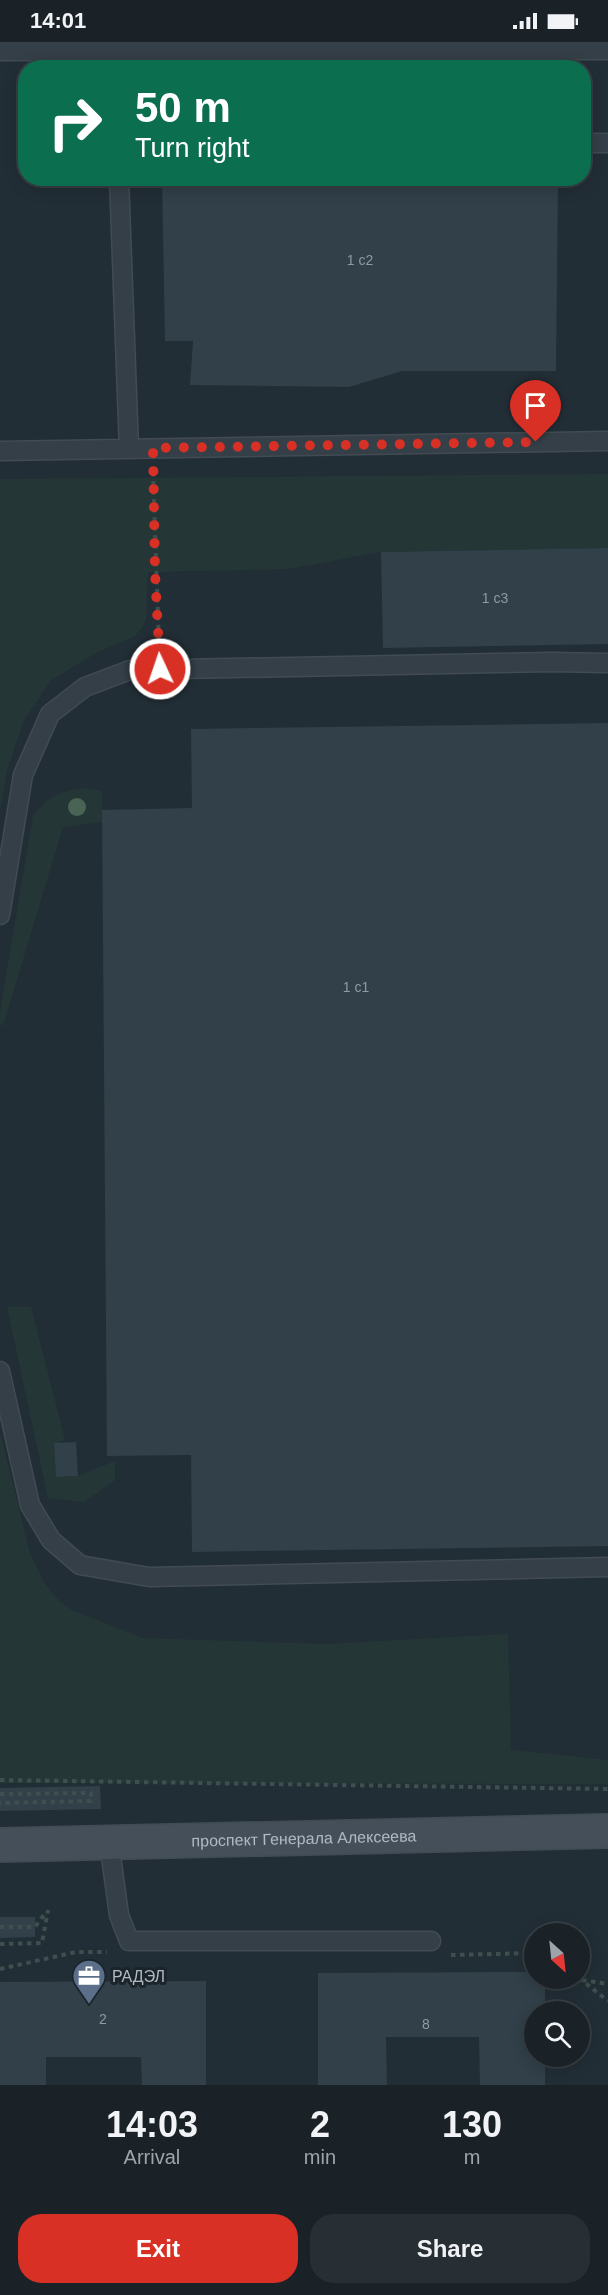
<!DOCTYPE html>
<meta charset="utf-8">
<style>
:root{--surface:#1a2228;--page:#272f34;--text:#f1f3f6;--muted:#9fa4a8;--line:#383f45;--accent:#d93025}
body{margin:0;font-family:Arial,sans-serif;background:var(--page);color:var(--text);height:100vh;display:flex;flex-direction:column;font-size:22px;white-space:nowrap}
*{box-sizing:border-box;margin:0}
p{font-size:20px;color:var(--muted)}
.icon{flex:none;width:33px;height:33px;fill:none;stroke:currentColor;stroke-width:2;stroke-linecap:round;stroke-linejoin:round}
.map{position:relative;height:2043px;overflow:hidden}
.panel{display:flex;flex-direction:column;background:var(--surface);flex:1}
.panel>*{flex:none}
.hud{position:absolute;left:18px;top:18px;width:573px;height:126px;border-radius:24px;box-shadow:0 3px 15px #0003,0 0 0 2px var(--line);background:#0b6e4f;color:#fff;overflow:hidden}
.needle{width:39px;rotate:153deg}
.controls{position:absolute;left:524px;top:1881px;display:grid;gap:12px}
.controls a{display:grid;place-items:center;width:66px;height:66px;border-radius:50%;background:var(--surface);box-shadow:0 3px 15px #0003,0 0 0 2px var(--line);font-size:30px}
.pin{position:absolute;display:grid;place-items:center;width:51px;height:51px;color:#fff;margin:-62px -26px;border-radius:50% 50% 50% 0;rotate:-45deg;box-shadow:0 0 6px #0007}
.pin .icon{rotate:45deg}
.me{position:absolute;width:66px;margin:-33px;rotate:357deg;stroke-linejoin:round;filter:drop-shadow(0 0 4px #0008)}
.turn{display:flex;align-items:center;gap:21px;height:126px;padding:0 18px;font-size:27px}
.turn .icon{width:78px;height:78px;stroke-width:2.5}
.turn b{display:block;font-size:42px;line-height:51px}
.eta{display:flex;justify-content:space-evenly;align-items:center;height:102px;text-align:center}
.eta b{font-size:36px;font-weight:700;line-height:42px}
.action{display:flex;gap:12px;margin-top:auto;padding:12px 18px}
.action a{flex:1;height:69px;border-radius:24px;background:var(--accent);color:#fff;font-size:24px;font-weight:700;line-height:69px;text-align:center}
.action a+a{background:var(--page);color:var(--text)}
.status{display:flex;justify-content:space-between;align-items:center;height:42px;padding:0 30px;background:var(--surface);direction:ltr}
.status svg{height:16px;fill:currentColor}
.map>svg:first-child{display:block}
.green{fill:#243736}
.building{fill:#314049}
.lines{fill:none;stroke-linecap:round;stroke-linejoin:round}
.lane-casing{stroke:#424b53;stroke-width:21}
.secondary-casing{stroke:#424b53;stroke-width:36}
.path{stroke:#3d4f4e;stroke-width:4;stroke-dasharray:4.5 4.5;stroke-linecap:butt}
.lane{stroke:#353f47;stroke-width:18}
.secondary{stroke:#444f59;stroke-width:33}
.tree{fill:#496454}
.route{stroke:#d93025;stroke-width:10;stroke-dasharray:0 18}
.labels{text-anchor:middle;stroke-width:6;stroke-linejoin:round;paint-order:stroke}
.number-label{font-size:14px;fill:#8f9aa3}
.street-label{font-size:16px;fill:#b0bac3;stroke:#1b242b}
.poi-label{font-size:16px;fill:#b0bac3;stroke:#1b242b;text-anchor:start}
</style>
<div class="status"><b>14:01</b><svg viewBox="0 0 49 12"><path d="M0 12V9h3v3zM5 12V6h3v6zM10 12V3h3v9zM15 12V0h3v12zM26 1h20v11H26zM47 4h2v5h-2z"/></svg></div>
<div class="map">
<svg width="608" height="2043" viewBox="0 0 608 2043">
<rect width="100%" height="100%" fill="#222e36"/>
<path class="green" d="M608 432V506L381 510 287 527 148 530 146 577 142 586 135 594 98 610 51 638 23 680 7 728 0 768V437Z
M86 746 102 749V780L63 785 3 984 0 982V970L33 774C49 753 60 750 86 746Z
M7 1265H31L65 1398 54 1402 56 1435 78 1434 115 1419V1438L84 1460 48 1456Z
M0 1390 30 1511 43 1538 55 1555 72 1568 143 1596 326 1602 508 1592 511 1708 608 1718V1742L0 1741Z"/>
<path class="building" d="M162 136H558L556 329H402L349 345 190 343 193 299H165Z
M608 506V602L383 606 381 510Z
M608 681V1504L192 1510 191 1413 107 1414 102 768 192 766 191 687Z
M76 1400 78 1434 56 1435 54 1401Z
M100 1744 101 1767 0 1769V1746Z
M0 1875H35V1895L0 1896Z
M534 1930V1936H545V1970H534V2014H545V2043H480L479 1995H386L387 2043H318V1931Z
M206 1939V2043H142L141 2015H46V2043H0V1940Z"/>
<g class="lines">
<g class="lane-casing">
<path id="lane" d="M0 9 608 8
M584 101H608
M119 136 129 407
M0 409 608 399
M0 873 23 733 50 672 85 645 130 628 552 620 608 621
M0 1329 30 1463 51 1498 80 1523 149 1535 608 1525
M109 1800 119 1873 129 1899H431"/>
</g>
<g class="secondary-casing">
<g id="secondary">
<path id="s1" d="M0 1803 608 1789"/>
</g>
</g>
<path class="path" d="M153 430 159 603
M0 1738 608 1747
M0 1752 91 1751V1759L0 1761
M0 1885H35L46 1870
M0 1902 42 1901 48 1868
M451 1913 534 1911
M0 1927 76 1910H107
M579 1936 608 1959
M582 1938 608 1942"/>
<use href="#lane" class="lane"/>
<use href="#secondary" class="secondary"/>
</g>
<circle class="tree" cx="77" cy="765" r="9"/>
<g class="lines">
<path class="route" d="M160 627 155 530 153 406 536 400"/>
</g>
<defs>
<g id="office-pin" transform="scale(1.725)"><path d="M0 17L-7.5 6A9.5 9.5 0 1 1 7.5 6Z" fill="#5c6f8a" stroke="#1b242b"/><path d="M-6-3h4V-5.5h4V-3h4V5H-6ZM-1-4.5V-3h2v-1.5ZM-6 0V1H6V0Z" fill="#fff"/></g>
</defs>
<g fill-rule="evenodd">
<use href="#office-pin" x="89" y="1934"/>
</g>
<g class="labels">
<g class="number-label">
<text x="360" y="223">1 с2</text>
<text x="495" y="561">1 с3</text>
<text x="356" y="950">1 с1</text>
<text x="103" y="1982">2</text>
<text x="426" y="1987">8</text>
</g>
<g class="street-label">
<text dy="6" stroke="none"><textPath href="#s1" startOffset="304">проспект Генерала Алексеева</textPath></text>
</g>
<g class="poi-label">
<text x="112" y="1940">РАДЭЛ</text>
</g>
</g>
</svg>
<div class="controls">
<a><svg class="needle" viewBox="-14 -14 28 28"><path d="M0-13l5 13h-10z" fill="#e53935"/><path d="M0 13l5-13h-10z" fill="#9fa4a8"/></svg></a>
<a><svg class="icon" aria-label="search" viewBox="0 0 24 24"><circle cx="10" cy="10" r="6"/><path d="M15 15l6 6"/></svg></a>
</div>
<div class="pin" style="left:536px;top:400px;background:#d93025"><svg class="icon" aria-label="arrive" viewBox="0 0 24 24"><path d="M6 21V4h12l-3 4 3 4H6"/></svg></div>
<svg class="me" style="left:160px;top:627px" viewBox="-20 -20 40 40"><circle r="17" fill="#d93025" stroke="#fff" stroke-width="3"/><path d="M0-11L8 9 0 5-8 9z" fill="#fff"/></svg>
<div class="hud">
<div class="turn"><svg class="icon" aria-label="right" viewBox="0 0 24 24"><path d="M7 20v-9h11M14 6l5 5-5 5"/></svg><div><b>50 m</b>Turn right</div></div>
</div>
</div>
<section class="panel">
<div class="eta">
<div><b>14:03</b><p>Arrival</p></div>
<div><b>2</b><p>min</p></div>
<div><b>130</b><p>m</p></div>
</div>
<div class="action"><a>Exit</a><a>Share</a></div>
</section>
